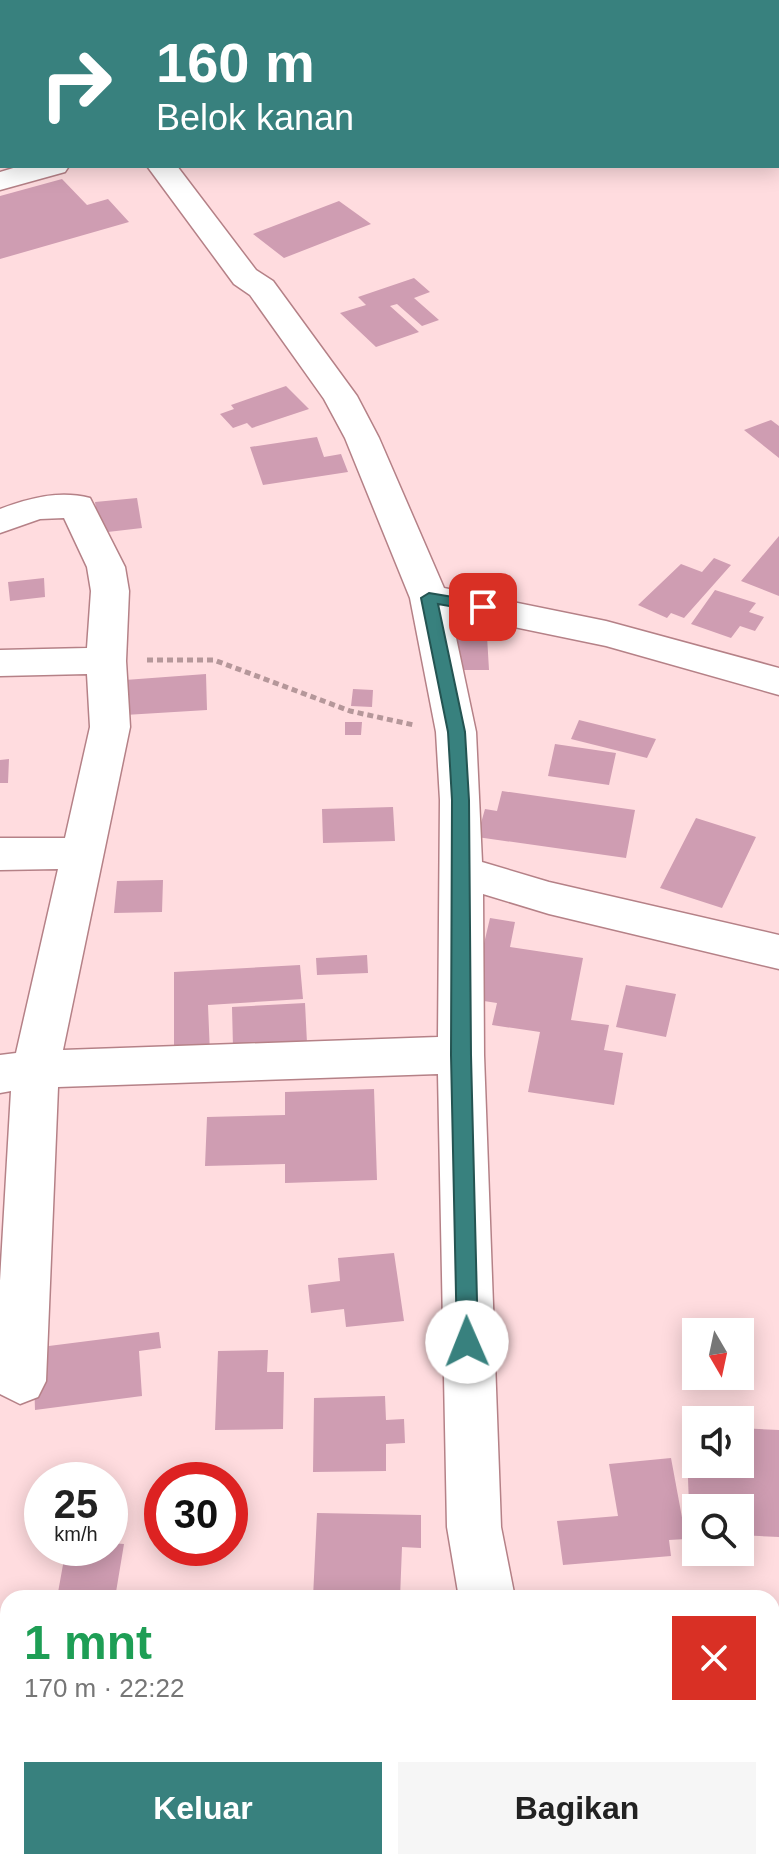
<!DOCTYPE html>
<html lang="id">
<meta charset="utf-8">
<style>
:root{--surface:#fff;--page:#f6f6f6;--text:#222;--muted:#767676;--accent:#38817e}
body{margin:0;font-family:Arial,sans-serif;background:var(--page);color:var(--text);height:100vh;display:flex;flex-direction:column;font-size:30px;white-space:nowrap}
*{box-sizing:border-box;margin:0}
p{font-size:26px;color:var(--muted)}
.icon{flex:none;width:44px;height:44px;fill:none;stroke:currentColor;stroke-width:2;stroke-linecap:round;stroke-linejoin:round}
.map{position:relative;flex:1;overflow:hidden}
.drawer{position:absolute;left:0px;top:1590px;width:780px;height:280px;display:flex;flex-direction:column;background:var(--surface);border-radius:24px 24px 0 0;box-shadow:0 4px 20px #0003}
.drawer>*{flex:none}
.guide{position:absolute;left:0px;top:0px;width:780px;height:168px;box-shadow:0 4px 20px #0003;background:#38817e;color:#fff;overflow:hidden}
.needle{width:52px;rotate:171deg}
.controls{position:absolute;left:682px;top:1318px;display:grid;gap:16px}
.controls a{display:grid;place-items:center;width:72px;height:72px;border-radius:0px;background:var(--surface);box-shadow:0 4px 20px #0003;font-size:40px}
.speed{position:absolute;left:24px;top:1462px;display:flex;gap:16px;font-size:40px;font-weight:700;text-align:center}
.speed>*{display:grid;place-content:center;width:104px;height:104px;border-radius:50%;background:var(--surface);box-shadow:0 4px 20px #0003;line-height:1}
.speed small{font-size:20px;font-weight:400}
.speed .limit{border:12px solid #d22;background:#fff;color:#111}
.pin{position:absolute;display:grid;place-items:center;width:68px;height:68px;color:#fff;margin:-34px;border-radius:16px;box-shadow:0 4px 12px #0006}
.me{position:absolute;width:88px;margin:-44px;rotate:359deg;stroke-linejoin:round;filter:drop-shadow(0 0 6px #0008)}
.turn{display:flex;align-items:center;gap:28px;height:168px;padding:0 24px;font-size:36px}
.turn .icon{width:104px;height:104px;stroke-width:2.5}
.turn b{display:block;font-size:56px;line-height:68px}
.round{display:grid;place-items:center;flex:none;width:84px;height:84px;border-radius:0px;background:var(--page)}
.headline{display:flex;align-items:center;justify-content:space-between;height:136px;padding:0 24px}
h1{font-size:48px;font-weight:700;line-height:60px;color:#1e9e55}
.button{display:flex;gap:16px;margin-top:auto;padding:16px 24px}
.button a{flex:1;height:92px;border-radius:0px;background:var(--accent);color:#fff;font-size:32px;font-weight:700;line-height:92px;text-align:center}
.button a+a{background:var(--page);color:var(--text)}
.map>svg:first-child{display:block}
.building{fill:#cf9db2}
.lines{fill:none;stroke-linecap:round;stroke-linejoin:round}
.minor-casing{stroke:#b58187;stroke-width:3}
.path{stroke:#b5979a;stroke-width:5;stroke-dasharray:6 4;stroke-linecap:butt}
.minor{fill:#fff;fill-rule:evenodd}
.route{fill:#38817e;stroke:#245452;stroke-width:2}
</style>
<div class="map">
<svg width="779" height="1870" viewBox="0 0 779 1870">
<rect width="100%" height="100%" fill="#ffdcdf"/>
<path class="building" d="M62 179 87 205 108 199 129 222 0 259V196Z
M339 201 371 224 284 258 253 234Z
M414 278 430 292 414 298 439 320 422 326 397 304 390 306 419 332 376 347 340 313 366 305 358 297Z
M286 386 309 409 252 428 247 423 233 428 220 414 234 409 231 405Z
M771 420 779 426V458L744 430Z
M317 437 324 457 341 454 348 472 263 485 250 447Z
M137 498 142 528 99 533 95 502Z
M779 536V596L741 581Z
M714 558 731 565 684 618 671 613 667 618 638 605 681 564 702 572Z
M44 578 45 597 10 601 8 582Z
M715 590 756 603 749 612 764 617 755 631 740 626 731 638 691 624Z
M444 636H487L489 670H444Z
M206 674 207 710 125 715V680Z
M353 689 373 690 372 707 351 706Z
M579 720 656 739 647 758 571 739Z
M345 722H362L361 735H345Z
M555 744 616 753 609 785 548 776Z
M9 759 8 783H0V760Z
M502 791 635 810 626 858 477 837 485 809 497 811Z
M393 807 395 841 323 843 322 809Z
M696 818 756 837 722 908 660 888Z
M163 880 162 912 114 913 117 881Z
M490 918 515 922 510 947 583 958 571 1020 609 1025 604 1050 623 1053 614 1105 528 1092 540 1032 492 1025 497 1003 471 999Z
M367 955 368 973 317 975 316 958Z
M300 965 303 999 208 1005 210 1054 174 1056V972Z
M626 985 676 994 666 1037 616 1027Z
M305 1003 307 1043 233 1047 232 1007Z
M374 1089 377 1180 285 1183V1164L205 1166 207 1117 285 1115V1092Z
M394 1253 404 1321 346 1327 344 1309 311 1313 308 1285 340 1281 338 1258Z
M159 1332 161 1348 139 1351 142 1396 35 1410 33 1348Z
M268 1350 267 1372H284L283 1429 215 1430 218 1351Z
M385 1396 386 1420 404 1419 405 1443 386 1444V1471L313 1472 314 1398Z
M686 1425H696V1464H740V1428L779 1430V1537L740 1535V1508H696V1532H690Z
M671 1458 686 1539 669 1540 671 1556 563 1565 557 1521 618 1516 609 1464Z
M317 1513 421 1515V1548L402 1547 400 1598H313Z
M110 1543 124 1544 115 1598H57L66 1548H110Z
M393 1862H457L456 1870H392Z"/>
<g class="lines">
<g class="minor-casing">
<path id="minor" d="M317 0H345V2H317Z
M20 166H69L65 172 0 190V172Z
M147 166H177L256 270 273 281 357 396 379 438 444 588 606 621 779 668V695L606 646 451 614 476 732 482 862 549 882 779 935V969L549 914 483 894 484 1055 501 1527 515 1598H459L447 1527 438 1074 58 1087 46 1381 38 1397 20 1404 0 1394V1281L11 1091 0 1093V1055L16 1053 58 869 0 870V838H65L90 727 87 674 0 676V650L87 648 91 591 87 567 64 518 40 519 0 533V509C29 498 59 490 90 498L125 567 129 591 126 661 130 727 63 1050 438 1037 440 800 436 732 410 598 345 438 324 399 250 295 234 284Z
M535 1862H598L601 1870H538Z"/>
</g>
<path class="path" d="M147 660H214L350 711 414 725"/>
<use href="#minor" class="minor"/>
</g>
<path class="route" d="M429 593 483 602 491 607 483 612 438 604 465 732 469 800 471 1055 478 1342 475 1349 467 1351 460 1349 457 1342 451 1055 452 800 448 732 421 598Z"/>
</svg>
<div class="controls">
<a><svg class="needle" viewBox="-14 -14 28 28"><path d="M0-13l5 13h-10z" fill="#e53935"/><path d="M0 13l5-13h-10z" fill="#767676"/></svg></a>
<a><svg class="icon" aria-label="sound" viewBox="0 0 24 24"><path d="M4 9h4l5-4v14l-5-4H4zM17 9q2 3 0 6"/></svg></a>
<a><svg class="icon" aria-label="search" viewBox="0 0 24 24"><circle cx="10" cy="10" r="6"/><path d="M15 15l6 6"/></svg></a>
</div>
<div class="speed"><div>25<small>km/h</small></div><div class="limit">30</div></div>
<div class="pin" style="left:483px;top:607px;background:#d93025"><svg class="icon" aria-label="arrive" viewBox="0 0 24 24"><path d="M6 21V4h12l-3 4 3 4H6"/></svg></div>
<svg class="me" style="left:467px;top:1342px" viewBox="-20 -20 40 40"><circle r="19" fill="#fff"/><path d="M0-13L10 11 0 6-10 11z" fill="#38817e"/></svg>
<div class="guide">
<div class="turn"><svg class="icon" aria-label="right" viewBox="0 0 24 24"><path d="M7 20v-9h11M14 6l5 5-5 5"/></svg><div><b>160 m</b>Belok kanan</div></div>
</div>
<section class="drawer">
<div class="headline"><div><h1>1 mnt</h1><p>170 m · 22:22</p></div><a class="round" style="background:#d93025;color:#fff"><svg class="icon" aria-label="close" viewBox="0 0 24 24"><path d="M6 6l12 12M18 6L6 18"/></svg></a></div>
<div class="button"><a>Keluar</a><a>Bagikan</a></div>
</section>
</div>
